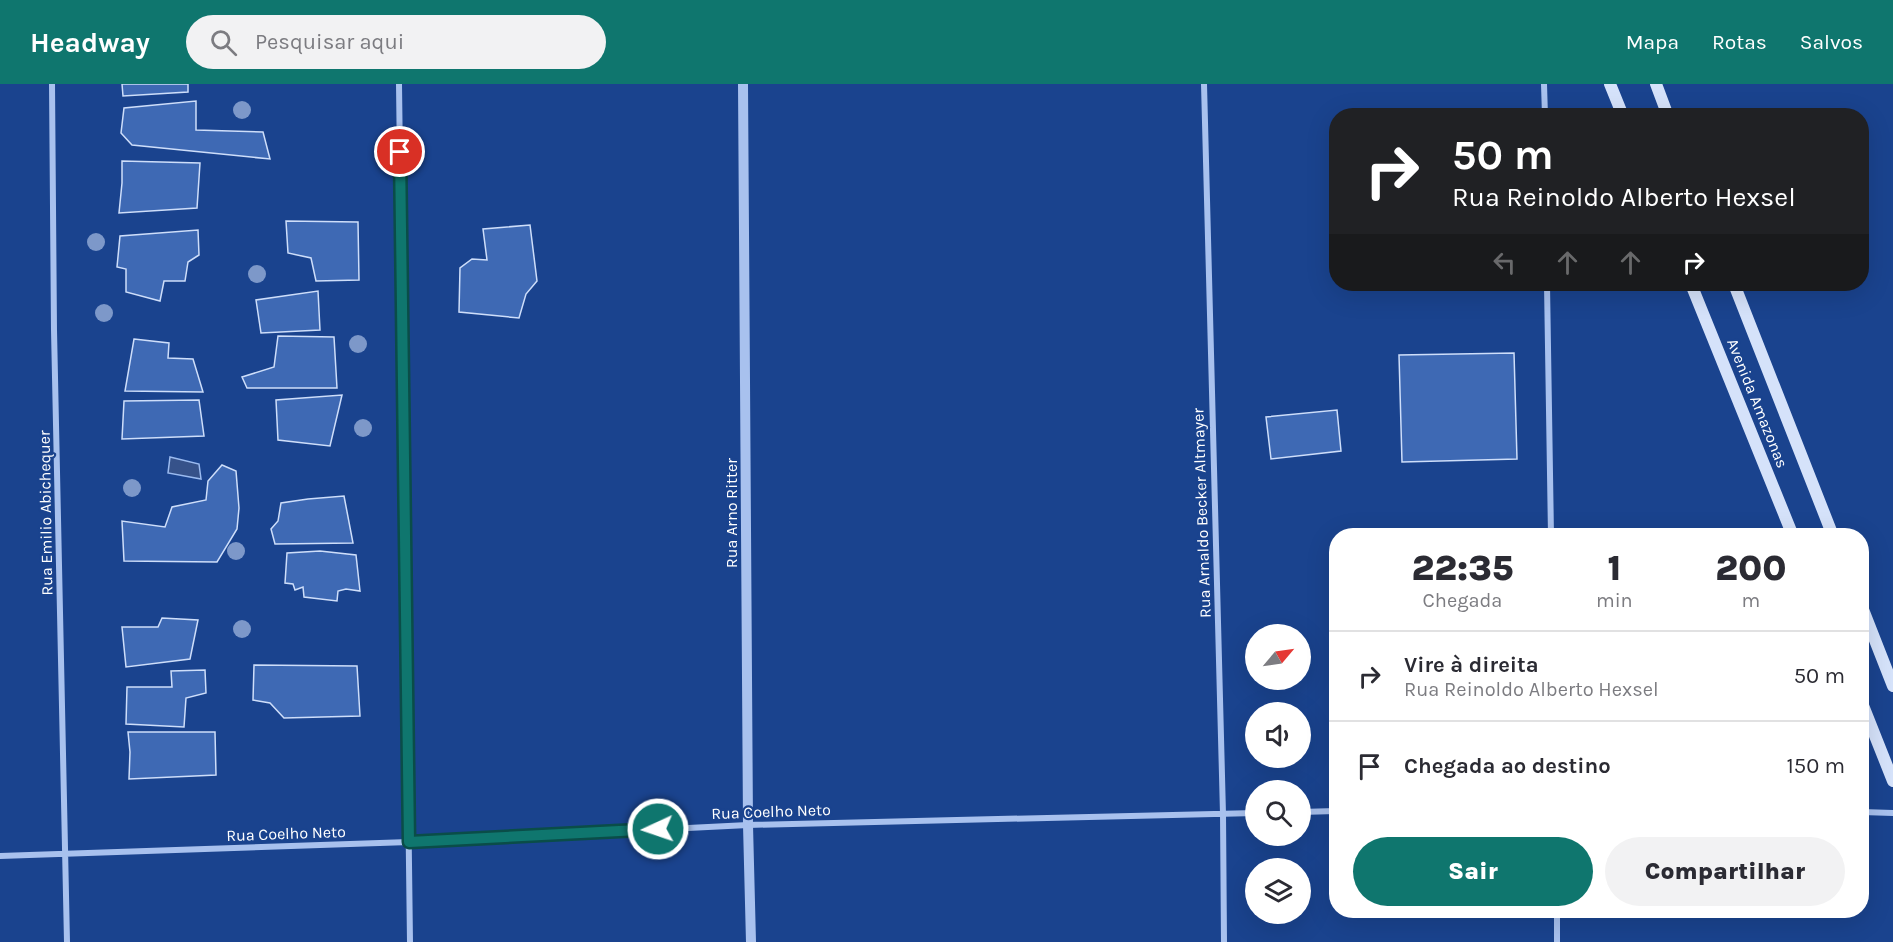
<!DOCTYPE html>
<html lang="pt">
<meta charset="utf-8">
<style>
:root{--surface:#fff;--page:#f2f2f3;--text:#2b2b33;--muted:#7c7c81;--line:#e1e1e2;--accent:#0f766e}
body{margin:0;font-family:Karla,sans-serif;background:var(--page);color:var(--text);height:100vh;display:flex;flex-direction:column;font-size:22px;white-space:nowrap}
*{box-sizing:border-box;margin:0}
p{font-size:20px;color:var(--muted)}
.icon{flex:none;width:33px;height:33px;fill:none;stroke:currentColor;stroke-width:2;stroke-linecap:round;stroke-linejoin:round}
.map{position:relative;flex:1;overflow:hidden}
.details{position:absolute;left:1329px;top:444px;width:540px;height:390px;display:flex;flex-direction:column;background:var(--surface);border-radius:24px;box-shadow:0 6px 24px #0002}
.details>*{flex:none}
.banner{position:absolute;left:1329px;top:24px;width:540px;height:183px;border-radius:24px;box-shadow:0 6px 24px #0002;background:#202124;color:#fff;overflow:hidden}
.needle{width:39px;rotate:61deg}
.fabs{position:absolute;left:1245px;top:540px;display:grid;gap:12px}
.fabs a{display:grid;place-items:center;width:66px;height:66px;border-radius:50%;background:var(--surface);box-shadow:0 6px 24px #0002;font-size:30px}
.pin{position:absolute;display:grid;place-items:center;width:51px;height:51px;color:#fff;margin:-26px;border:3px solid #fff;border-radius:50%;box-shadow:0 2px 6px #0007}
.me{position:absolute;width:66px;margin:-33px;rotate:267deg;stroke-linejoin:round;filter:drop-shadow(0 0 4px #0008)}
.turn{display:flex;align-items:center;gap:21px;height:126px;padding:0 24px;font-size:27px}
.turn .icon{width:78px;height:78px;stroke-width:2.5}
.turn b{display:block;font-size:42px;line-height:51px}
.lanes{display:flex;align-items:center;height:57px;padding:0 24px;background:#0003;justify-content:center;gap:30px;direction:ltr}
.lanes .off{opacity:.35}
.eta{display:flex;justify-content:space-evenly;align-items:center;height:102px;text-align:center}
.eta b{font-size:36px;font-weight:800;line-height:42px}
.cta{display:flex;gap:12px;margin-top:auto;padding:12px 24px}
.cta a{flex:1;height:69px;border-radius:36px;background:var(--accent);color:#fff;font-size:24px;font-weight:800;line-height:69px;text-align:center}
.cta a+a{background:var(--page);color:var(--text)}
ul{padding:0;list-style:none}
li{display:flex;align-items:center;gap:18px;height:90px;padding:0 24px;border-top:2px solid var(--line)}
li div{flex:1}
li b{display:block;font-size:22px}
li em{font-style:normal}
header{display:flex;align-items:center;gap:36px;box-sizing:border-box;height:84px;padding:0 30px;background:var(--accent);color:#fff}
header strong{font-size:28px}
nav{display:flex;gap:33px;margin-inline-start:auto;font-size:21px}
.search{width:420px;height:54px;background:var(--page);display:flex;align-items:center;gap:15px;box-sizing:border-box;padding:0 21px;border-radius:33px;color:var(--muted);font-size:22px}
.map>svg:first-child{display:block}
.water{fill:#36528a;stroke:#9bbbf0;stroke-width:1.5}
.building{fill:#3e69b4;stroke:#cedefa;stroke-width:1.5}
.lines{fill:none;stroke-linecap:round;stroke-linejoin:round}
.minor{stroke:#a8c1ee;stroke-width:6}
.tertiary{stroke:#a8c1ee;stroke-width:10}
.secondary{stroke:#d5e2fa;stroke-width:12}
.tree{fill:#7d98c9}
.route-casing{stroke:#0a4d48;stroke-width:15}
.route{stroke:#0f766e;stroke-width:10}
.labels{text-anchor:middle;stroke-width:4.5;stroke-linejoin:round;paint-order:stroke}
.street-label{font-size:16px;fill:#fff;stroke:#1a438e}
</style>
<header>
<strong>Headway</strong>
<div class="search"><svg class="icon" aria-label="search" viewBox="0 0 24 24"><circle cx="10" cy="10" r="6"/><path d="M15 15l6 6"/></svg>Pesquisar aqui</div>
<nav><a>Mapa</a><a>Rotas</a><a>Salvos</a></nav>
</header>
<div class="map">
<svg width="1893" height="858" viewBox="0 0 1893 858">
<rect width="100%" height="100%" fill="#1a438e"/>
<path class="water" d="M170 373 199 380 201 395 168 389Z"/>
<path class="building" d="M122 0H188V8L123 12Z
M196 17V46L263 48 270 75 132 61 121 49 124 24Z
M122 77 200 79 197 124 119 129 122 99Z
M286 137 358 138 359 196 316 197 311 174 288 169Z
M530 141 537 197 526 210 519 234 459 228 460 184 472 175 487 176 483 145Z
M198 146 199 171 188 178 185 197H164L160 217 126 208V185L117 183 120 152Z
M318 207 320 246 261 249 256 216Z
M278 252 334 253 337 304H247L242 293 274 283Z
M134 255 169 259 168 274 193 275 203 308 125 307Z
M1514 269 1517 375 1402 378 1399 271Z
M342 311 330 362 278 356 276 316Z
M199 316 204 352 122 355 124 317Z
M1337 326 1341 367 1271 375 1266 333Z
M222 381 236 387 239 424 237 445 217 478 124 477 122 437 165 443 172 423 206 416 208 397Z
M344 412 353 459 275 460 271 445 278 437 281 419 308 415Z
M320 467 356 471 360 507 346 505 338 507 337 517 304 513 303 503 295 506 293 500 285 499 287 469Z
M162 534 198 536 190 575 126 583 122 543H158Z
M254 581 357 582 360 632 284 634 270 619 253 616Z
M205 586 206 609 186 614 184 643 126 640 127 603H172L171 587Z
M128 648H215L216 691 129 695 130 668Z"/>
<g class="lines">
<path class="minor" d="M52 0 54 246 67 858
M399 0 410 858
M1204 0 1223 730 1224 858
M1544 0 1545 32
M1547 200 1551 452
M1300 728 1336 727
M1862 728 1893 729
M0 772 409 758 748 741 1256 729
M1557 826V858"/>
<path class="tertiary" d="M743 0 748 741 751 858"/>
<path class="secondary" d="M1610 0 1623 32
M1656 0 1668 32
M1691 200 1793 452
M1734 200 1833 452
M1862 523 1893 602
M1862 619 1893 697"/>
</g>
<g class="tree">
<circle cx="242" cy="26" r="9"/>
<circle cx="96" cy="158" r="9"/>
<circle cx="257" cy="190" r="9"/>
<circle cx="104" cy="229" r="9"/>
<circle cx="358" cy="260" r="9"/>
<circle cx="363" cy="344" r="9"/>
<circle cx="132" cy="404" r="9"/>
<circle cx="236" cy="467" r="9"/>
<circle cx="242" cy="545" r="9"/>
</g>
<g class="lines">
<g class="route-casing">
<path id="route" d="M400 68 409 758 658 745"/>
</g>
<use href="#route" class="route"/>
</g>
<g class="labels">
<g class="street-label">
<text transform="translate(1758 319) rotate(68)" y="6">Avenida Amazonas</text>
<text transform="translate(45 429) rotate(-91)" y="6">Rua Emilio Abichequer</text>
<text transform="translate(731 429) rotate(-90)" y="6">Rua Arno Ritter</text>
<text transform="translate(1201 429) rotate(-92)" y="6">Rua Arnaldo Becker Altmayer</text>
<text transform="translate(771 727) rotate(-2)" y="6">Rua Coelho Neto</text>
<text transform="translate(286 749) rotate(-2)" y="6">Rua Coelho Neto</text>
</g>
</g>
</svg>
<div class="fabs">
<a><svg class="needle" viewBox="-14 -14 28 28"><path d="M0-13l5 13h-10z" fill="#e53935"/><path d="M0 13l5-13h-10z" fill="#7c7c81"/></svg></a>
<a><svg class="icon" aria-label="sound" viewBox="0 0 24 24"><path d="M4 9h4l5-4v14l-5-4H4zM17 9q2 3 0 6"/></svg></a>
<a><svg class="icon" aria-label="search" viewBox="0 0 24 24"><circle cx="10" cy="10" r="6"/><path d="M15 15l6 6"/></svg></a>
<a><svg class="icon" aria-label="layers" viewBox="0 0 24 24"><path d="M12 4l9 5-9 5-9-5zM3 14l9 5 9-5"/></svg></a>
</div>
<div class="pin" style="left:400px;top:68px;background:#d93025"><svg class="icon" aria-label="arrive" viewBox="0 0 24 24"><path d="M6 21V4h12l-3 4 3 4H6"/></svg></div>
<svg class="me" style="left:658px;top:745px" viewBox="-20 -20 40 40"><circle r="17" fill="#0f766e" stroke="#fff" stroke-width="3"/><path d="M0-11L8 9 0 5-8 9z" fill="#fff"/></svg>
<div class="banner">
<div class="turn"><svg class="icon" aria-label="right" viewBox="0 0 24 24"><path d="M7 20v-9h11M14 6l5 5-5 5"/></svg><div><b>50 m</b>Rua Reinoldo Alberto Hexsel</div></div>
<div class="lanes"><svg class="icon off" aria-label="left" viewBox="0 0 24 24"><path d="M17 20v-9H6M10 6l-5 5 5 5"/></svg><svg class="icon off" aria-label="ahead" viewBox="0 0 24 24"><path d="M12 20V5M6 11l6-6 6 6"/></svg><svg class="icon off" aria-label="ahead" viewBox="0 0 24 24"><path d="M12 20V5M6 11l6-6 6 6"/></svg><svg class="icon" aria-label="right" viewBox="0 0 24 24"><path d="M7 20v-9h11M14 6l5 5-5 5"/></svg></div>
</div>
<section class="details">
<div class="eta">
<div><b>22:35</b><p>Chegada</p></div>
<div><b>1</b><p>min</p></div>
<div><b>200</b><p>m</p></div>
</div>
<ul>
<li><svg class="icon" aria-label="right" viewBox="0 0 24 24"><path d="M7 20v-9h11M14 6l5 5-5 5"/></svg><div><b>Vire à direita</b><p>Rua Reinoldo Alberto Hexsel</p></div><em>50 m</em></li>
<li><svg class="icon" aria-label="arrive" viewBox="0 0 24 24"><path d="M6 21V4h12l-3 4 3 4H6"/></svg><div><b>Chegada ao destino</b></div><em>150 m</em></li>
</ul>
<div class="cta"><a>Sair</a><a>Compartilhar</a></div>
</section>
</div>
